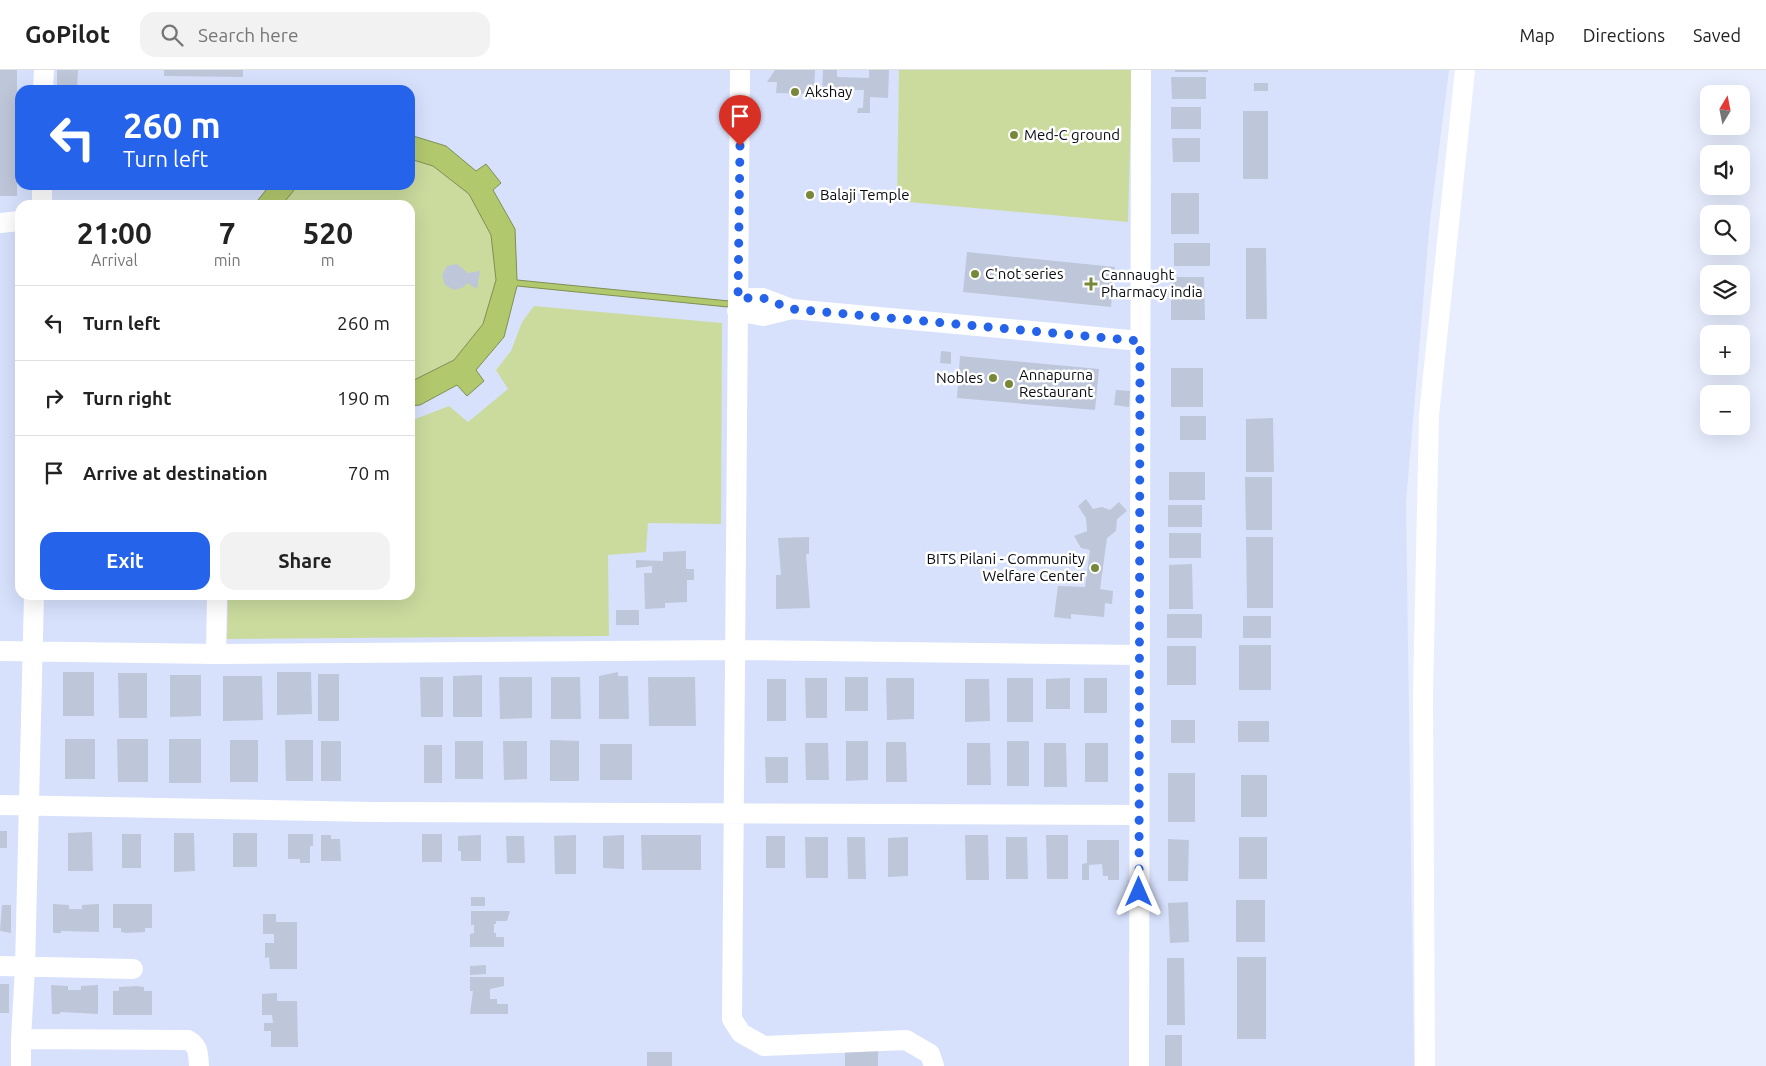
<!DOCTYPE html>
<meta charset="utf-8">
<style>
:root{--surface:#fff;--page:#f2f2f2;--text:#222;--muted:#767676;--line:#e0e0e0;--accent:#2563eb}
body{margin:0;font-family:Ubuntu,sans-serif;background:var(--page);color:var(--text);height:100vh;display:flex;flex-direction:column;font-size:19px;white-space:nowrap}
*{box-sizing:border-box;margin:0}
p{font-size:16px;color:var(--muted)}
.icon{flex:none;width:28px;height:28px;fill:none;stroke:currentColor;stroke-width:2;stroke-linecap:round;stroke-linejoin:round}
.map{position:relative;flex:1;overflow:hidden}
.details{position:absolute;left:15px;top:130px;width:400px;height:400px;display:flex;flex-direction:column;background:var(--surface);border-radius:15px;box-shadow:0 5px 20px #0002}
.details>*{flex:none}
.guide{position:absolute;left:15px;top:15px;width:400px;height:105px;border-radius:15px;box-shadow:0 5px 20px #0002;background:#2563eb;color:#fff;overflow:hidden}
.needle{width:32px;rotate:10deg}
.fabs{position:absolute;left:1700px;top:15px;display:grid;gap:10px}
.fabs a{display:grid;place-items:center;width:50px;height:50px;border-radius:10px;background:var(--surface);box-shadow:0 5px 20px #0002;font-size:25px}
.pin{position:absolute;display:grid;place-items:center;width:42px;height:42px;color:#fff;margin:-51px -21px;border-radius:50% 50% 50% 0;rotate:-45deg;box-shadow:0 0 5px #0007}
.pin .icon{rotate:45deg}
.me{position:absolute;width:55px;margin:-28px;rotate:0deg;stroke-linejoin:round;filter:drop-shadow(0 0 4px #0008)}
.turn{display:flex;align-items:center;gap:18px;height:105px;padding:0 25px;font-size:22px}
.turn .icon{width:65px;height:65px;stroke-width:2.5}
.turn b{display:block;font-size:35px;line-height:42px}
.eta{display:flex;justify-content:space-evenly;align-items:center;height:85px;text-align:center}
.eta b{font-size:30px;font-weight:700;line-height:35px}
.primary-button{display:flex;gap:10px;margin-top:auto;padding:10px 25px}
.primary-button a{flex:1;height:58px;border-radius:15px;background:var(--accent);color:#fff;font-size:20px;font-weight:700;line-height:58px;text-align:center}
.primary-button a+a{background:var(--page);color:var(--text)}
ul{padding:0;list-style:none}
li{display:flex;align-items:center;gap:15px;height:75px;padding:0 25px;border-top:1px solid var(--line)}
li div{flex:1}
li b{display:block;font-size:19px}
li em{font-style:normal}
header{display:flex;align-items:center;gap:30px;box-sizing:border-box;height:70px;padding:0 25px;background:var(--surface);border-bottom:1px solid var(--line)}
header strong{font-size:24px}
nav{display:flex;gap:28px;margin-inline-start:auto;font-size:18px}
.search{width:350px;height:45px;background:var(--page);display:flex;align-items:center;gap:12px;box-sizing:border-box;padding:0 18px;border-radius:15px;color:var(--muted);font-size:19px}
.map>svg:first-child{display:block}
.built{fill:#d7e1fc;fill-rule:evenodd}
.green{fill:#cbdb9e}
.water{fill:#b2c86d;stroke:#7f8f52}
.building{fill:#bec6d9}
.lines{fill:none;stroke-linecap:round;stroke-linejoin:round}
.minor{stroke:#fff;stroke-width:20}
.route{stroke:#2563eb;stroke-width:9;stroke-dasharray:0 16.2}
.poi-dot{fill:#778838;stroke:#fff;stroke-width:2}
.labels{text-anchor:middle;stroke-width:5;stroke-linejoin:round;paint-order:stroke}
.poi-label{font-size:15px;fill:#090b12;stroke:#fff;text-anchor:start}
</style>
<header>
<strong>GoPilot</strong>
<div class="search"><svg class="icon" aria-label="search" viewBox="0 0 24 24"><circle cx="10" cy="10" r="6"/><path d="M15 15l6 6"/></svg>Search here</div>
<nav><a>Map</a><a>Directions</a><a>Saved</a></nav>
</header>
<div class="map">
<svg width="1766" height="996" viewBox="0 0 1766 996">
<rect width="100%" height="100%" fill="#e8eefe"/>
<path class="built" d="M0 0H1449L1430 151 1406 432 1414 996H0ZM20 20H410V115H20ZM20 135H410V525H20Z"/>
<path class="green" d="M899 0H1132L1128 152 897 131Z
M410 89 433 96 469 124 491 165 496 210 483 254 454 290 410 312V135H282L298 115H410Z
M534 236 722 253 721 454 648 453 646 482 608 485 609 566 227 569 228 525H410V351L449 336 468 352 508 319 496 300 511 281 522 252Z"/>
<path class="water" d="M410 65 446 76 476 101 486 94 501 113 493 120 515 159 517 210 729 231 728 237 517 216 504 267 476 300 484 311 467 326 457 315 420 335 410 336V312L454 290 483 254 496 210 491 165 469 124 433 96 410 89Z
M270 115H298L282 135H254Z"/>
<path class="building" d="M0 0H17V126H0Z
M57 0H78L77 20H57Z
M164 0H243V7L164 6Z
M775 0H815L814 24 776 23 777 12H767Z
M823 0H837V7L869 8V0H889L888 28 870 27V43H857L858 38H863L864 20H840V25L822 24Z
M1175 0H1208V2H1175Z
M1171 7H1206V29H1172Z
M1254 13H1268V21H1254Z
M1171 37H1201V59H1171Z
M1243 41H1268V109H1243Z
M1172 68H1200V92H1173Z
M1171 123H1199V164H1171Z
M1174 173H1210V196H1174Z
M1246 178H1266L1267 249H1246Z
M967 182 1115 197 1111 237 963 222Z
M457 194 468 203 480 201 477 219 467 213 464 217 454 220 445 215 442 205 447 196Z
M1171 207H1204L1205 250H1171Z
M941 281 951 282V294L940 293Z
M960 286 1099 299 1095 340 957 328Z
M1171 298H1203V337H1171Z
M1116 320 1130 321 1129 337 1114 335Z
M1180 346H1206V370H1180Z
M1273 348 1274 402H1246V349Z
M1169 402H1205V430H1169Z
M1245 407H1272V460H1246Z
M1086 429 1093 439 1102 437 1110 440 1119 432 1127 441 1117 449 1116 461 1107 468 1100 519 1113 521 1112 534 1105 533 1104 547 1071 544V549L1054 547 1058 516 1085 517 1090 480 1081 478 1074 466 1087 461 1086 448 1078 436Z
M1168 435H1202V457H1168Z
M1169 463H1201V488H1169Z
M809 467V484H806L810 538 776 539V505H781L778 468Z
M1246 467H1273V538H1247Z
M686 481V499H694V510H687V532L665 533V538L645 539 644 503H652V496L636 498V490L663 491V482Z
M1192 494 1193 539H1169V495Z
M616 540H639V555H616Z
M1167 544H1202V568H1167Z
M1243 546H1271V568H1243Z
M1239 575H1271V620H1239Z
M1167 576H1196V615H1167Z
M63 602H94V646H63Z
M277 602H311L312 644 277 645Z
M618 602V606H628L629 649H599V606Z
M118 603H147V648H119Z
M318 604H339V651H318Z
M170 605H201V646L170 647Z
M482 605V647H453V606Z
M223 606H262L263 650 223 651Z
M420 607H443V647H421Z
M499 607H532V648L500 649Z
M551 607H580L581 649H551Z
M648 607H695L696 656H649Z
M845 607H868V641H845Z
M805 608H827V648H806Z
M886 608H914V649L887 650Z
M1007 608H1033V652H1007Z
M1070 608V639H1046V609Z
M1084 608H1107V643H1084Z
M767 609H786V651H767Z
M965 609H989L990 651 965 652Z
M1171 650H1195V673H1171Z
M1238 651H1269V672H1238Z
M65 669H95V709H65Z
M117 669H148V712H118Z
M169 669H201V713H169Z
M230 670H258V712H230Z
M285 670H313V711H286Z
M550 670 579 671V711H550Z
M321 671H341V711H321Z
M455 671H483V709H455Z
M503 671H527V709L504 710Z
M846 671H868V710L846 711Z
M1007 671H1029V716H1007Z
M886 672H906L907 712H886Z
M805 673H828L829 710H806Z
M967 673H990L991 715H967Z
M1044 673H1066L1067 717H1044Z
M1085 673H1108V712H1085Z
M600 674H632V710H600Z
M424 675H442V713H424Z
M765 687H788V713H766Z
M1168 703H1195V752H1168Z
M1241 705H1267V747H1241Z
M0 761H7V778H0Z
M92 762 93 801H68V763Z
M174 763H194L195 801 174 802Z
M233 763H257V797H233Z
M122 764H141V798H122Z
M288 764H313V776H310V793H300V789H288Z
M422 764H442V792H422Z
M321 765H331V769H340L341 791H321Z
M481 765V791H461V781H458V766Z
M576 765V804H555L554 766Z
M624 765V799L603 798V766Z
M641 765H701V800H642Z
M965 765H988L989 810H966Z
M1046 765H1068V809H1047Z
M506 766H524L525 793H507Z
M766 766H785V798H766Z
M805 767H828V808H806Z
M847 767H865L866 809H848Z
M908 767V806L888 807V768Z
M1006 767H1027L1028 809H1006Z
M1239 767H1267V809H1239Z
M1168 769 1189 770 1188 811H1168Z
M1087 770H1119V810H1108V806H1103L1102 794 1089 795V810H1082V794L1087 793Z
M471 827H485V836H471Z
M1236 830H1265V872H1236Z
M1188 832 1189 872 1170 873 1168 833Z
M53 834 69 835V839H82V835L99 834V862L61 861V863H53Z
M113 834H152V858H145V862L127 863 121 862V858H113Z
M2 835H11V863L0 861Z
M471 841H510L507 851H496V854H494V863H496V867H504V877H470V864L474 863V855H471Z
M263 844H276V852H297V899H270L269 887 265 888V873H274V864H263Z
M1237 887H1266V969H1237Z
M1167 888H1184L1185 955H1167Z
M486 895V904L470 905V896Z
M470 907H504V916L490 919V929H497V934H508V944H470L473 921H470Z
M0 914H9V943H0Z
M51 915 68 916V920H81V916L98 915V944L60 942V944H52Z
M137 916 144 917V921H152V945H113V921H119V917Z
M277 923V931H297L298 977H271V961H264V953H273L272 945H262V924Z
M1165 965H1182V996H1165Z
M845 981H878V996H845Z
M647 982H672V996H647Z"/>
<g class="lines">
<path class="minor" d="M740 0 732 949 741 963 764 976 906 970 930 984 934 996
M43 20 44 0
M42 135V115
M0 153 20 151
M738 228H763L792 239 1140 271
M737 241 763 246 792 239
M34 525 25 897 21 969 188 970C199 976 198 984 199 996
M0 581 216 584 735 580 1139 585
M216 584 217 525
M0 735 373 742 1139 745
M0 896 133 899
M21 996V969
M1139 996 1141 0
M1425 996 1423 624 1429 345 1465 0"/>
</g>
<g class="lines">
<path class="route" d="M740 76 738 228H763L792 239 1140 271 1139 822"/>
</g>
<g class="poi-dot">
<circle cx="795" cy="22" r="5"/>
<circle cx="1014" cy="65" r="5"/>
<circle cx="810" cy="125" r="5"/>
<circle cx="975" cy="204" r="5"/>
<path d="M1088.5 206.5h5v5h5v5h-5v5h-5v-5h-5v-5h5z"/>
<circle cx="993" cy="308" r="5"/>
<circle cx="1009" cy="314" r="5"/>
<circle cx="1095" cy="498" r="5"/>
</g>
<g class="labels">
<g class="poi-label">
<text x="805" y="27">Akshay</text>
<text x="1024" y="70">Med-C ground</text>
<text x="820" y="130">Balaji Temple</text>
<text x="985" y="209">C'not series</text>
<text x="1101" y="210">Cannaught<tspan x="1101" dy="17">Pharmacy india</tspan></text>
<text x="1019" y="310">Annapurna<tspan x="1019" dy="17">Restaurant</tspan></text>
<text x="983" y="313" text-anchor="end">Nobles</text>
<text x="1085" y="494" text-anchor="end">BITS Pilani - Community<tspan x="1085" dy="17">Welfare Center</tspan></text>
</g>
</g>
</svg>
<div class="fabs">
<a><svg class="needle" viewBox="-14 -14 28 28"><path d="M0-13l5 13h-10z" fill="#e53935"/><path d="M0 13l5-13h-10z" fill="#767676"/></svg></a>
<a><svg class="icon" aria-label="sound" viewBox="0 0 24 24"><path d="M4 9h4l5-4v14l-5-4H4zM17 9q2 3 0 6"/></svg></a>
<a><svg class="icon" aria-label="search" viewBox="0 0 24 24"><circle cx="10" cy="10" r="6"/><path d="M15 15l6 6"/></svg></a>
<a><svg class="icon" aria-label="layers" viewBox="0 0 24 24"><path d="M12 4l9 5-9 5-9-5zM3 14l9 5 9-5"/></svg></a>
<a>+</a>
<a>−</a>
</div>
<div class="pin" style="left:740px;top:76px;background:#d93025"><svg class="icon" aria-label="arrive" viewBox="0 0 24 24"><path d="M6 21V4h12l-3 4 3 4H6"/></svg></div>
<svg class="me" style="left:1139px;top:822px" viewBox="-20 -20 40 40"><path d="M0-17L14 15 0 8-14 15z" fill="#2563eb" stroke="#fff" stroke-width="4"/></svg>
<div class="guide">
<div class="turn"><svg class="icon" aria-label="left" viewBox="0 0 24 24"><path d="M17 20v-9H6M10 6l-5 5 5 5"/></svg><div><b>260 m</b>Turn left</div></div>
</div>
<section class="details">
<div class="eta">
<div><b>21:00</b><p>Arrival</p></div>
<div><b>7</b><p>min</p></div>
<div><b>520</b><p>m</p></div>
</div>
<ul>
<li><svg class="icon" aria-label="left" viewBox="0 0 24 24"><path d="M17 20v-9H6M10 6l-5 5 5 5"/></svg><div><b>Turn left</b></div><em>260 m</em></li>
<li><svg class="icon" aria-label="right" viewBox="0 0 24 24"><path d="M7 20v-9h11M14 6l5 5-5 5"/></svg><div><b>Turn right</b></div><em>190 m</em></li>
<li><svg class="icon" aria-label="arrive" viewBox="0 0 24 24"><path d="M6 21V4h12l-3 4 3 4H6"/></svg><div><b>Arrive at destination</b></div><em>70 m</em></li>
</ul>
<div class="primary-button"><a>Exit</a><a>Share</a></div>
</section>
</div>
